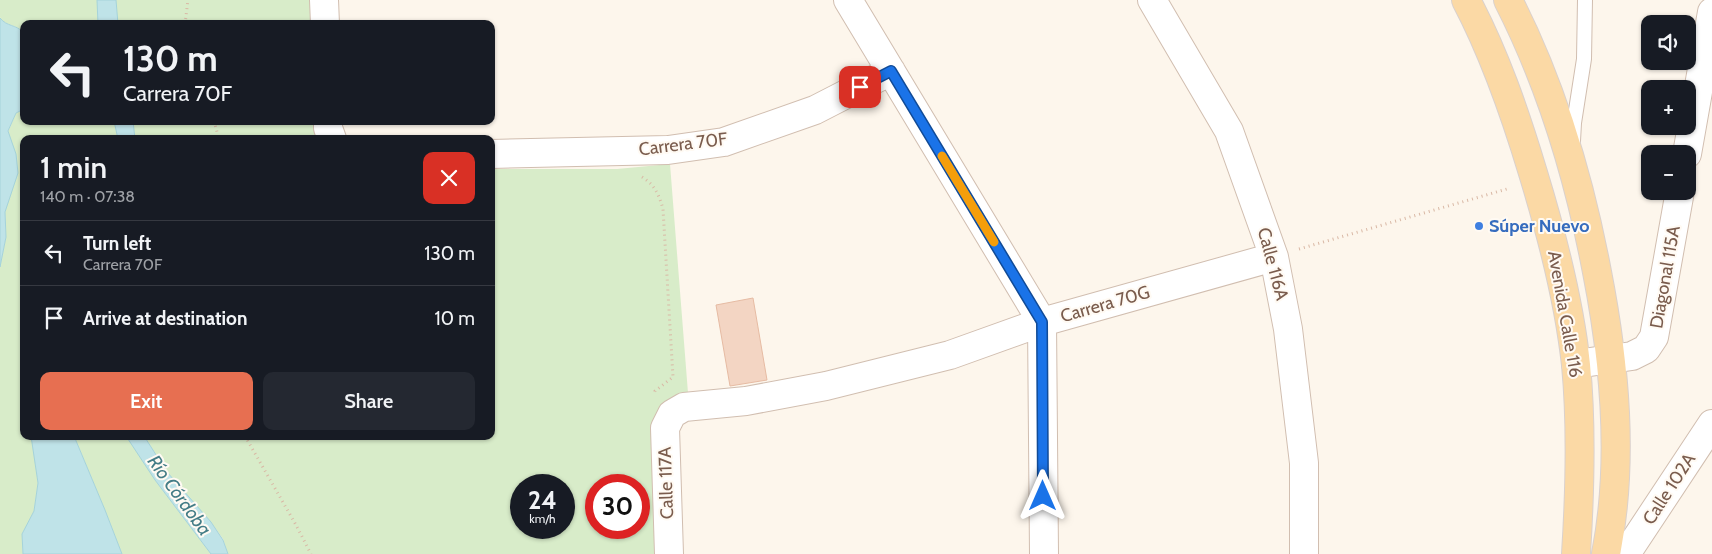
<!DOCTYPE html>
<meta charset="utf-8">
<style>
:root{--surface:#171b24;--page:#242831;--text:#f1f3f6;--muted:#9ea1a6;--line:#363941;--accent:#e76f51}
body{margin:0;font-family:Cabin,sans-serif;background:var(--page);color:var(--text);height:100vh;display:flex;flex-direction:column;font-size:19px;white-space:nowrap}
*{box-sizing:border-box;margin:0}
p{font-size:16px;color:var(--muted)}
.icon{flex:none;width:28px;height:28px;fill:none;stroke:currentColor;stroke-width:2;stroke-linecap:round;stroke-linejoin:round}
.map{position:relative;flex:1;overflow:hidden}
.details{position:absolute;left:20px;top:135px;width:475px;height:305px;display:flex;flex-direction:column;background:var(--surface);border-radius:10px;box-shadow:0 1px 4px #0004}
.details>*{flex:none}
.banner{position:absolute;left:20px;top:20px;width:475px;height:105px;border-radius:10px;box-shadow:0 1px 4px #0004;background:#171b24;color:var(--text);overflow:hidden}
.fabs{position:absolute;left:1641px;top:15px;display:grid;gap:10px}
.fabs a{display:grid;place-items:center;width:55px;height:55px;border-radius:10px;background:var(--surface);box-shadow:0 1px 4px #0004;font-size:25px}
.speed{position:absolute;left:510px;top:474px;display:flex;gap:10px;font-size:25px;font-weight:700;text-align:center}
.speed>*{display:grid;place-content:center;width:65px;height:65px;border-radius:50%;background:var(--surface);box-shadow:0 1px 4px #0004;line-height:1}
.speed small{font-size:12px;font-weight:400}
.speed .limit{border:8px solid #d22;background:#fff;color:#111}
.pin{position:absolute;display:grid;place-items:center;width:42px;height:42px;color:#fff;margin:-21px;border-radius:10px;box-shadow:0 2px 8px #0006}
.me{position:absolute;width:55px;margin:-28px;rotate:0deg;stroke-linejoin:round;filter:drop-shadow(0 0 4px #0008)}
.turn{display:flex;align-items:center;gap:18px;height:105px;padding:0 20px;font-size:22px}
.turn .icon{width:65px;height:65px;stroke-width:2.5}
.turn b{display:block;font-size:35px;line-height:42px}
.round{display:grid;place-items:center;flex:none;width:52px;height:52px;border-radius:10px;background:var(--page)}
.head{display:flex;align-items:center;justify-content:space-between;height:85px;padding:0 20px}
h1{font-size:30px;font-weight:600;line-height:38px}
.button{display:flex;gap:10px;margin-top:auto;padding:10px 20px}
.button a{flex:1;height:58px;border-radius:10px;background:var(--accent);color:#fff;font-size:20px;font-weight:600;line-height:58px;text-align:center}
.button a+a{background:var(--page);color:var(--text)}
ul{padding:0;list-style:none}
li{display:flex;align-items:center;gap:15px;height:65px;padding:0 20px;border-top:1px solid var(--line)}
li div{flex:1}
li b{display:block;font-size:19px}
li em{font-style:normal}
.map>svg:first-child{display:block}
.green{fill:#d8ecc9;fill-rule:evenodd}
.water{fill:#bfe3e8;stroke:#a5d3da}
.building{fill:#f3d5c3;stroke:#e6bba3}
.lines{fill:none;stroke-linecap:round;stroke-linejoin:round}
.service-casing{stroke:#d1beb0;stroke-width:16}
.minor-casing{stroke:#d1beb0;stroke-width:30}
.tertiary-casing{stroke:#d1beb0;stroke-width:30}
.primary-casing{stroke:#dad1cd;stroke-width:30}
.path{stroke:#d9b8a5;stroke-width:3;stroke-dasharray:1 4;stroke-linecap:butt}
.service{stroke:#fff;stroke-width:14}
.minor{stroke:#fff;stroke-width:28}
.tertiary{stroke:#fff;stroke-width:28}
.primary{stroke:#fbd9a5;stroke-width:28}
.route-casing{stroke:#114b97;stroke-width:12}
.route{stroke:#1a73e8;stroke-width:9}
.slow{stroke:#f59e0b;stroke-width:9}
.shop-dot{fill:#3f7fe0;stroke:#fffaf3;stroke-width:2}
.labels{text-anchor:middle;stroke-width:4;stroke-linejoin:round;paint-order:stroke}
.street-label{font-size:18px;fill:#7a5c4d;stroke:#fffaf3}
.shop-label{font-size:18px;font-weight:bold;fill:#366cbe;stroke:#fffaf3;text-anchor:start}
.water-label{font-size:19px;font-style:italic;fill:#437c86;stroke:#fffaf3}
</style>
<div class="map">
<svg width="1712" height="554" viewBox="0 0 1712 554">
<rect width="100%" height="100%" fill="#fdf6ec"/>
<path class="green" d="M0 0H98L99 24H24V33C17 24 2 25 0 17 0 12 0 5 0 0Z
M115 0H323L324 24H118Z
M24 109V121H114L118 139H24V436H32L38 483 34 511 22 534 23 554H0V266L6 237 5 213 11 144 8 132 16 113Z
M133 121H325V139H135Z
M670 164 688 393 670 401 661 554H228L223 539 211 522 197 508 167 472 144 436H491V169H617ZM521 485H564V528H521ZM596 485H639V528H596Z
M74 436H127L155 480 211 554H122L105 510Z"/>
<path class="water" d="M97 0H116L118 24H98Z
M0 18C7 27 16 24 24 33V109L16 113 8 131 16 154 18 173 5 212 6 237 0 267Z
M114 121H133L135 139H118Z
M31 436H74L105 510 122 554H23L22 534 34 511 38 483Z
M126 436H144L167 472 211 522 223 540 228 554H211L155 480Z"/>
<path class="building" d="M753 298 767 380 730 386 716 305Z"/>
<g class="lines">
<g class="service-casing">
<path id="service" d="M1573 141 1574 123 1584 59 1585 0"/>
</g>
<g class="minor-casing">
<path id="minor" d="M324 0 325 24
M848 0 1042 322 1044 554
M1152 0 1229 131 1274 257 1288 329 1304 463V554
M328 121V128L332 139
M491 154 668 150 724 142 815 110 891 71
M669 554 665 428 672 414 684 407 746 401 826 386 950 355 1042 322 1274 257"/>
</g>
<g class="tertiary-casing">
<path id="tertiary" d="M1687 154 1712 12
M1576 364 1632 356 1646 349 1654 337 1680 191
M1626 554 1712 424"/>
</g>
<g class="primary-casing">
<path id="primary" d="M1466 0C1495 55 1515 113 1533 173 1552 235 1569 300 1576 365 1582 428 1580 491 1576 554
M1508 0C1552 86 1579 177 1597 272 1615 364 1624 461 1606 554"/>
</g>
<path class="path" d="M185 24 188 0
M214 121 219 139
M642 177C655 185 659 195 663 209L673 377 655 391V394
M1299 249 1507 189
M245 436 296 525 311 554"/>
<use href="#service" class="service"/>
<use href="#minor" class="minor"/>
<use href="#tertiary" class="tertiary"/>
<use href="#primary" class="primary"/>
</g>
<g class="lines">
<g class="route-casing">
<path id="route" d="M860 87 891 71 1042 322 1043 496"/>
</g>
<use href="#route" class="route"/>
<path class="slow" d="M942 156 994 242"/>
</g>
<circle class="shop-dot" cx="1479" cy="226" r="5"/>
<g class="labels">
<g class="street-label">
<text transform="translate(683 144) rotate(-7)" y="6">Carrera 70F</text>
<text transform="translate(1273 264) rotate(75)" y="6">Calle 116A</text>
<text transform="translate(1665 277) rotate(-80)" y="6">Diagonal 115A</text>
<text transform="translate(1105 304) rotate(-16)" y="6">Carrera 70G</text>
<text transform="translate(1565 314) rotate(80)" y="6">Avenida Calle 116</text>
<text transform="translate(666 483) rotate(-92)" y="6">Calle 117A</text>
<text transform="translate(1669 489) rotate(-57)" y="6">Calle 102A</text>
</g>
<g class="shop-label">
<text x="1489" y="232">Súper Nuevo</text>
</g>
<g class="water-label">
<text transform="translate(180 495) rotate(54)" y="7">Río Córdoba</text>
</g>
</g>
</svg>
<div class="fabs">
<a><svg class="icon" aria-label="sound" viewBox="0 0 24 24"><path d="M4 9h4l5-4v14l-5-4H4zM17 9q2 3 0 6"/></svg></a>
<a>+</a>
<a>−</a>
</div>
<div class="speed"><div>24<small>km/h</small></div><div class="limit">30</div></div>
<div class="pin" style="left:860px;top:87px;background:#d93025"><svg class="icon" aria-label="arrive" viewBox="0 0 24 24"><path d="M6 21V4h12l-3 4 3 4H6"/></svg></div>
<svg class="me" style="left:1043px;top:496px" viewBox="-20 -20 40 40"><path d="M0-17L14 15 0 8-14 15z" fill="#1a73e8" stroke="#fff" stroke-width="4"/></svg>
<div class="banner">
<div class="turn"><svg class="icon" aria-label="left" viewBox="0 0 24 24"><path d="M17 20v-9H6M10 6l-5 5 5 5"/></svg><div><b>130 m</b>Carrera 70F</div></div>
</div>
<section class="details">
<div class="head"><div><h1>1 min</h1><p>140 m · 07:38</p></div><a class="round" style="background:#d93025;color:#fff"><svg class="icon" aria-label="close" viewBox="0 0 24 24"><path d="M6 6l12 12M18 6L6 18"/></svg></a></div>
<ul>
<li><svg class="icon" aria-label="left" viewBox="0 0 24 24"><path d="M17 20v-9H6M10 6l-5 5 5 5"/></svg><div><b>Turn left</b><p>Carrera 70F</p></div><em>130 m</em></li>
<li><svg class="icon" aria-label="arrive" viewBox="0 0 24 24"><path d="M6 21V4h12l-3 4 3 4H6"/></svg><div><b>Arrive at destination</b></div><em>10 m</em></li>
</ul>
<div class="button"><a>Exit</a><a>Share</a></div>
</section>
</div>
